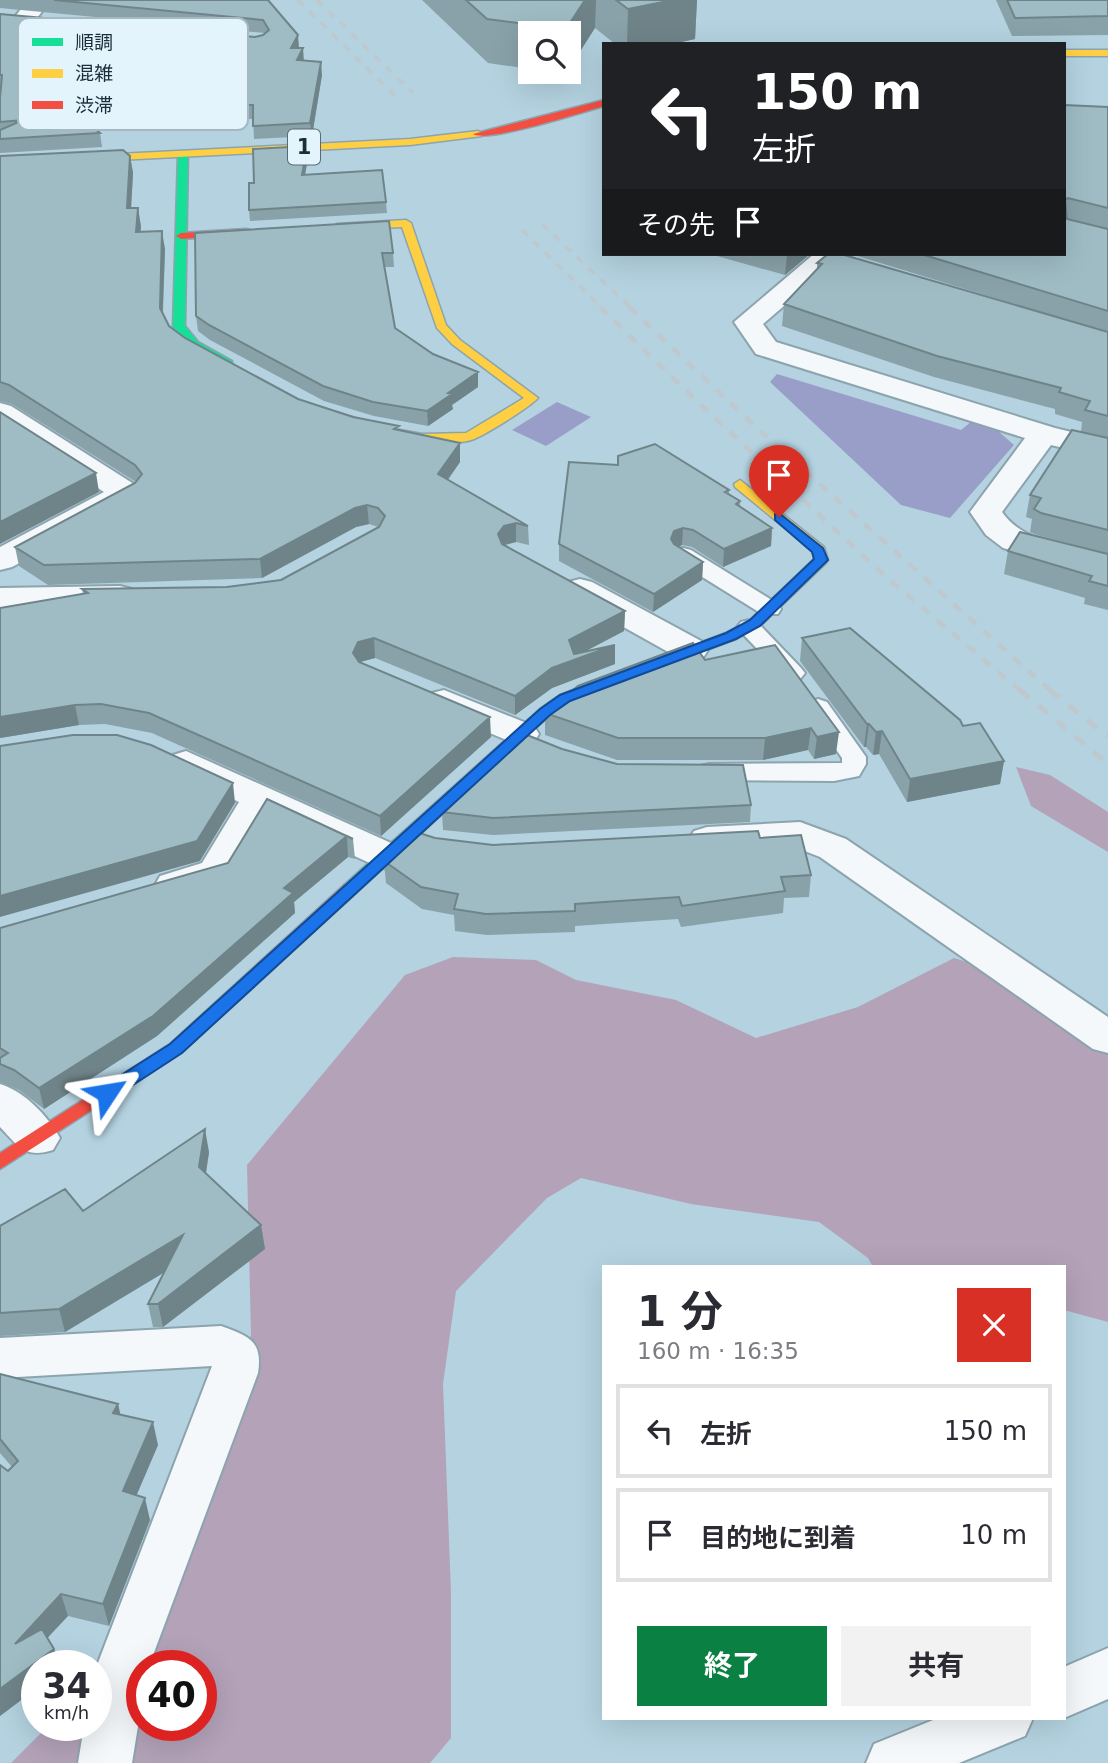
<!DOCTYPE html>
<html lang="ja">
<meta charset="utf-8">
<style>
:root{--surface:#fff;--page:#f2f2f3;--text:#2b2b33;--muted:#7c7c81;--line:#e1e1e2;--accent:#0b8043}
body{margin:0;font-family:"DejaVu Sans","Noto Sans JP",sans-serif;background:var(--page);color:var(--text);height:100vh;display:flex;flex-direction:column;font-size:26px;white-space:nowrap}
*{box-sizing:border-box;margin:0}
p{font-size:23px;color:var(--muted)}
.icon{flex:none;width:38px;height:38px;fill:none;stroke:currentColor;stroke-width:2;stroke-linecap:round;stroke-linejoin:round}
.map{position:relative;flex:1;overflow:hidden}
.side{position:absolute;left:602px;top:1265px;width:464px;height:455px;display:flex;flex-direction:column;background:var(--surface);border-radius:0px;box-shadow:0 7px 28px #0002}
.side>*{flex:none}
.top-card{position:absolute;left:602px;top:42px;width:464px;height:214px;border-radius:0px;box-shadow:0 7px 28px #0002;background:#202124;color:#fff;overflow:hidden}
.tools{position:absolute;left:518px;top:21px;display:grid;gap:14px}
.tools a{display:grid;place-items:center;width:63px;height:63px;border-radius:0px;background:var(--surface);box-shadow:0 7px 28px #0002;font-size:35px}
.speed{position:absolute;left:21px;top:1650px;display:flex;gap:14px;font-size:35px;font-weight:700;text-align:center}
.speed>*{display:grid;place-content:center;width:91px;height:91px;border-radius:50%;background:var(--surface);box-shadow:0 7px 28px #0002;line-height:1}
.speed small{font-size:18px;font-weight:400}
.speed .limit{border:10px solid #d22;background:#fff;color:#111}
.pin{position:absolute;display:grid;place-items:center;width:60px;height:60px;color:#fff;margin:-72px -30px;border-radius:50% 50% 50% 0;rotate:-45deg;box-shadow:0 0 7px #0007}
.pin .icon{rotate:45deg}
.me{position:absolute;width:77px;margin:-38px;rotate:57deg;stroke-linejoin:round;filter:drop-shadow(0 0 5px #0008)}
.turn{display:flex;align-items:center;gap:24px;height:147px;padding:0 35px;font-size:32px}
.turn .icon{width:91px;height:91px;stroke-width:2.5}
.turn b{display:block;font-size:49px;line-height:60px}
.then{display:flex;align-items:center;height:66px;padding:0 35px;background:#0003;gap:14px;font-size:26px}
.round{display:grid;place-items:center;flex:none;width:74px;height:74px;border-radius:0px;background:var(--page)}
.headline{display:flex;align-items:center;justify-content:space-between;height:119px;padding:0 35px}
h1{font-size:42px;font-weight:700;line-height:52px}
.primary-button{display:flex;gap:14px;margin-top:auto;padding:14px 35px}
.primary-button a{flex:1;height:80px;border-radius:0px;background:var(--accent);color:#fff;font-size:28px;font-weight:700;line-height:80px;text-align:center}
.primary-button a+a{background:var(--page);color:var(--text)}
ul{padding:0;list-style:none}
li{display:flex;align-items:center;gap:21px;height:94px;margin:0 14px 10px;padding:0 21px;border:4px solid var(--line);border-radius:0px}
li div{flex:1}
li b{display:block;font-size:26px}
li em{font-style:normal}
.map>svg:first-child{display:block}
.forest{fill:#b3a2b8;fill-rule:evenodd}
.water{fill:#989ec8}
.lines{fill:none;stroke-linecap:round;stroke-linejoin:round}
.lane-casing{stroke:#8ca4ae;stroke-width:4}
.street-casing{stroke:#8ca4ae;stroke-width:4}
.fast-casing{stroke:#8ca4ae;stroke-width:3}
.slow-casing{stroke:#8ca4ae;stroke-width:3}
.jam-casing{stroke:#8ca4ae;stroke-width:3}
.lane{fill:#f4f8fa;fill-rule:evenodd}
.street{fill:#f4f8fa;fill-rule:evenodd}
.fast{fill:#16e098;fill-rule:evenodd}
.slow{fill:#ffcf43;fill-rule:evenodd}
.jam{fill:#f24e42;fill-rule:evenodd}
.rail-far2{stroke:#bfc8cc;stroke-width:3.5;stroke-dasharray:8 8;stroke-linecap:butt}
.rail-far1{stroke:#bfc8cc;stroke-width:4.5;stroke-dasharray:10 10;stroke-linecap:butt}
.rail{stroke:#bfc8cc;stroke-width:5;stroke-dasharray:12 12;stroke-linecap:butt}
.wall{fill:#89a2a9}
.shaded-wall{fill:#6f8489}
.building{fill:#9fbcc4;stroke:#6f8489;stroke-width:2}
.route{fill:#1a73e8;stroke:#114b97;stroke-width:2}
.labels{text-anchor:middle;stroke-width:5;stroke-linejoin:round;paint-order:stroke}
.shield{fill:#e3f4fc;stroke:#566b74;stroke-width:2}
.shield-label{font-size:21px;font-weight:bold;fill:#19303a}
.key{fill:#e3f4fc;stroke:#a6b9c2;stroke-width:2}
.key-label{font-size:19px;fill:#19303a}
</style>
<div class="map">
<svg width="1108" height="1763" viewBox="0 0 1108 1763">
<rect width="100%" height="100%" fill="#b4d2e0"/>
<path class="forest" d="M1016 767 1050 775 1108 812V852L1031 806Z
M453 957 536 960 576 980 676 1000 756 1038 858 1007 954 958 984 967 1073 1037 1108 1044V1322L1064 1310V1267H873L868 1258 819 1222 691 1204 581 1178 547 1198 456 1291 443 1384 451 1593V1738L430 1763H11L48 1726H96V1666H93L192 1539 251 1335 247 1165 405 975ZM142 1666H201V1726H142Z"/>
<path class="water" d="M777 374 961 430 972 421 998 431 1014 445 950 518 901 505 770 382Z
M557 402 591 417 546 446 512 430Z"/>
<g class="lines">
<g class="lane-casing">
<path id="lane" d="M683 548 691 550 778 604 781 609 778 614H762L675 560 672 555 675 550Z
M749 620 757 622 801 668 805 673 801 678 793 680 785 678 741 632 737 627 741 622Z
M818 699 827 702 866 757V764L859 776 834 781 709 780 700 778 697 772 700 766 709 764 842 763V758L806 707 809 702Z"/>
</g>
<g class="street-casing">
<path id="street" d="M28 0H51L33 23H17L14 18Z
M814 254H844L763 324 776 342 1055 428 1108 441V459L1051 445 1002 512C1024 544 1073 547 1108 556V576L1003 548 986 535 970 512 1025 438 756 354 734 322Z
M0 403 11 406 137 486 142 493 137 500 12 567 0 570V547L104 492 0 425Z
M580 579 592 582 703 642 708 650 703 658 691 661 679 658 568 596 563 589 568 582Z
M120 586 132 589 137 596 132 603 120 606 0 608V588Z
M444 690 534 726 539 734 534 742 521 746 432 709 426 701 432 693Z
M186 751 400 847 406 856 400 865 387 869 374 865 268 816 230 881 174 898 160 894 155 885 160 876 202 863 239 802 173 771 168 763 173 755Z
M800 822 846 839 1108 1017V1053L1093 1049 820 857 797 848 707 853 694 849 688 840 694 831 707 827Z
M0 1084C24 1091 48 1116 60 1138L53 1150C25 1159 18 1146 0 1127Z
M221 1326C249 1336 263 1341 258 1373L149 1666H142V1702L132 1763H78L84 1726H96V1668L212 1366 0 1378V1338Z
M1108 1648V1699L1064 1718V1667Z
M938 1718H1033L1025 1736 959 1763H866L874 1744Z"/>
</g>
<g class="fast-casing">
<path id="fast" d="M183 151 188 154 185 326 198 342 232 361V367L228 368 190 346 173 327 178 154Z
M602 679 607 681 609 684 607 687 570 701 550 715 356 893H344L342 889 344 885 540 709 560 695Z"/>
</g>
<g class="slow-casing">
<path id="slow" d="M1064 50H1108V56H1064Z
M478 131 483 134 482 136 410 145 0 166V160L410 139Z
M406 220 411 223 446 325 460 340 538 398C527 409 488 433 474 439 458 446 396 442 383 432L389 428 422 434 466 433 524 398 452 344 437 328 402 227 337 230 332 227 337 224Z
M740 480 824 547 828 560 826 563 760 626 736 639 607 687H597L595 684 597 681 726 633 750 620 814 559 813 551 735 487 734 484Z"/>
</g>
<g class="jam-casing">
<path id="jam" d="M604 100V106C583 112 486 143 473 134Z
M246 229 250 230V234L181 239 176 236 181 233Z
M350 883 356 885 358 889 356 893 182 1052 0 1169V1153L170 1044 344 885Z"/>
</g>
<use href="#lane" class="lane"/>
<use href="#street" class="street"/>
<use href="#fast" class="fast"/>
<use href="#slow" class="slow"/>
<use href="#jam" class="jam"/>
<path class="rail-far2" d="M298 0 396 97
M317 0 413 93
M542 224 631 308
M522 230 602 308"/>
<path class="rail-far1" d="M600 307 702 406 885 576 1022 692
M629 307 757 428 1052 692"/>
<path class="rail" d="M1020 690 1108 764
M1050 690 1108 737"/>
</g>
<path class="wall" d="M0 0H268L299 48 304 61 322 75 312 136 254 139 253 119H217L216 109 52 93 100 133 102 147 0 153V14L255 37 263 35 265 33 0 8Z
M422 0H697L695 39 672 44H615L595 28 569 33H530V69L488 63Z
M996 0H1108V35L1012 36Z
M1064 105 1108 107V554L1037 535 1030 532 1032 519 1026 517 1030 495 1081 432 1082 422 1055 414V409L934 377 782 326 784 304 817 270V263L1037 311 851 254H1064Z
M0 156H130L133 173 131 208 141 226 140 232 165 249 163 314 169 326 185 338 298 399 400 430 460 462 448 480 528 526 529 545 516 542 505 545 625 611 624 631 585 651 615 664 552 688 515 715 375 658 360 662 491 737 381 836 152 733 105 724 79 725 0 738V608L83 594 82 589 227 587 281 580 378 527 369 524 356 527 262 578 48 585 19 566 15 547 136 482 12 404 0 401Z
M308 158 305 174 386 202 387 213 250 221 249 210 254 183Z
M195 233 393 253 394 267H384L395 328 478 387 452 405 453 409 428 426 374 416 324 401 210 340 198 331 196 316Z
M717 254H810L785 275 717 256Z
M729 490V494L740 501V506L772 528 771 546 723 567 692 547 682 545 678 547 703 562 702 580 653 612 559 561V544Z
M1008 551 1108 554V610L1084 604 1085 598 1004 574Z
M802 638 963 726 1004 761 1000 784 907 802 879 754 873 755 866 747H864L800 661Z
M775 645 836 754 814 759 808 750 763 760H617L545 735V713L705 660Z
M562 749 751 805 750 822 493 835 443 830 442 812Z
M267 799 353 839 355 859 348 857 294 902 295 913 157 1036 44 1109 19 1090 0 1082V928L228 863Z
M435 838 493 845 760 838 811 875 809 897 784 898 783 913 681 927 678 919 575 926V932L487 935 455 931 454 915 422 909 386 883 384 861Z
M209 1152 206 1174 261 1225 265 1249 163 1327H153L148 1304 165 1272 65 1332 0 1336V1226L83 1211Z
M0 1374 118 1404 120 1414 158 1445 136 1495 150 1520 109 1626 68 1616 47 1638 54 1649 60 1666H37V1688L0 1716 8 1471 12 1467 0 1453Z"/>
<path class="shaded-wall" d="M585 0H596L595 28 569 69V33H566V29Z
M673 0H697L695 39 672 44H627L628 9Z
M298 35 299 48H291Z
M303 48 304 62 297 60Z
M321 62 322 75 312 136 310 123Z
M307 146 308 158 303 186 302 175Z
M130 156 133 173 130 226 127 208Z
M138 208 141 226 139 250 136 232Z
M162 231 165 249 162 327 160 308Z
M787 254H810L785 275Z
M478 372V387L452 405 453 409 428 426 427 411 448 393Z
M460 443V462L438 493V474Z
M96 473 99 492 0 544V522Z
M367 505 369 524 356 527 262 578 260 559 355 508Z
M516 523V542L504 545 499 554 498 534 504 526Z
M683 528 682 545 673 549 671 539 674 531Z
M772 528 771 546 723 567 724 549Z
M703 562 702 580 653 612 654 594Z
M625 611 624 631 569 660V640Z
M374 638 375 658 360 662 353 653 358 642Z
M615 645V664L552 688 515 715V696L552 668Z
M75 705 79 725 0 738V717Z
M490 717 491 737 381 836 380 816Z
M867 724H869L866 747H864Z
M811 728 808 750 763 760 765 738Z
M882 731 879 754 873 755 876 732Z
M839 732 836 754 814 759 817 737Z
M1004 761 1000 784 907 802 910 779Z
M233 783 235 803 200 861 0 917V896Z
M347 836 348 857 294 902 295 913 157 1036 44 1109 39 1088Z
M205 1129 209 1152 203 1191 199 1167Z
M261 1225 265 1249 163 1327 158 1304Z
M183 1235 188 1258 65 1332 59 1309Z
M118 1404 123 1426 113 1413Z
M153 1422 158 1445 129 1513 123 1491Z
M145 1498 150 1520 109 1626 103 1604Z
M61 1594 68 1616 22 1665 15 1644Z
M54 1649 60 1666H37V1688L0 1716V1689Z"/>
<path class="building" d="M54 0H268L298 35 291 48H303L297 60 321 62 310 123 253 126V105H215L218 96 34 78 100 133 0 139V130L23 120 0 122V98L2 75H0V14L255 37 263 35 269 30 263 20Z
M466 0H585L566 29 487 19Z
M616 0H673L628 9Z
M1007 0H1108V16L1015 18Z
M1064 105 1108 107V208L1068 198 1065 200 1067 219 1108 229V311L921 254H1064Z
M307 146 302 175 382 170 386 202 249 210V183H254L253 149Z
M123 150 130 156 127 208H138L136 232 162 231 160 308 169 326 185 338 298 399 353 417 399 426 394 429 460 443 438 474 528 526 516 523 504 526 498 534 502 544 625 611 569 640 574 654 615 645 552 668 515 696 374 638 358 642 353 653 359 662 490 717 380 816 149 713 101 704 75 705 0 717V608L88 593 82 589 227 587 281 580 379 527 385 516 378 508 367 505 355 508 260 559 44 565 15 547 135 483 142 474 135 465 9 385 0 382V156Z
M389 221 393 253H382L395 328 433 354 478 372 448 393 452 394 427 411 373 402 323 386 209 325 196 316 195 233Z
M828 254H841L1108 332V416L1085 410 1090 401 1059 392 1061 388 937 356 784 304 822 264 817 263Z
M0 412 96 473 0 522Z
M1072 430 1108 438V530L1041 513 1034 509 1041 498 1030 495Z
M655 444 729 490 725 492 740 501 736 504 772 528 724 549 693 530 683 528 674 531 671 539 674 544 703 562 654 594 559 544 569 462 618 465V456Z
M1020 532 1108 554V586L1089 581 1092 576 1008 551Z
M850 628 960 720 963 726 980 723 1004 761 910 779 882 731 876 732 869 724H867L802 638Z
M693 643 705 660 775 645 839 732 817 737 811 728 765 738H618L545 713 578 686Z
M73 735H117L151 745 233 783 197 841 0 896V746Z
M527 735 562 749 617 764 743 765 751 805 493 818 442 812Z
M267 799 353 839 347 836 284 888 293 893 153 1016 39 1088 14 1070 0 1064V1058L8 1053 0 1048V928L228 863Z
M758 831 760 838 801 835 811 875 781 877 785 891 682 906 679 897 575 904V911L486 914 454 909 458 894 421 887 384 861 416 832 435 838 493 845Z
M205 1129 199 1167 261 1225 158 1304H148L183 1235 59 1309 0 1313V1226L65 1189 83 1211Z
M0 1374 118 1404 113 1413 153 1422 123 1491 145 1498 103 1604 61 1594 15 1644 42 1629 54 1649 0 1689V1465L8 1471 18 1461 0 1439Z"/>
<path class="route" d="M779 513 823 548 828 560 760 626 736 639 570 701 550 715 182 1053 113 1098H101L99 1093 101 1088 170 1044 540 709 560 695 726 633 750 620 814 559 812 552 775 520V514Z"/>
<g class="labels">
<rect class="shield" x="288" y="129.5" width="32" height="35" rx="5"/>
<g class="shield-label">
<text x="304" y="154">1</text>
</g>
</g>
<rect x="18" y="18" width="230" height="112" rx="10" class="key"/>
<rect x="32" y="38" width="31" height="8" fill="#16e098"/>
<rect x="32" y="69" width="31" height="9" fill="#ffcf43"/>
<rect x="32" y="101" width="31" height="8" fill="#f24e42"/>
<g class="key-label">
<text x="75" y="49">順調</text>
<text x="75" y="80">混雑</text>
<text x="75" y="112">渋滞</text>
</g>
</svg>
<div class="tools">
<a><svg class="icon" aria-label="search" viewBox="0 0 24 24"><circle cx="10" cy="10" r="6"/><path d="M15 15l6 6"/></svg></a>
</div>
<div class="speed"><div>34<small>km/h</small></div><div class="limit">40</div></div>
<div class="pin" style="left:779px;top:517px;background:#d93025"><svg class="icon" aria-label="arrive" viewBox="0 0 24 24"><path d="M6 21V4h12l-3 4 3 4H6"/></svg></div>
<svg class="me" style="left:107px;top:1093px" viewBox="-20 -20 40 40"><path d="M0-17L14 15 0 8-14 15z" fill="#1a73e8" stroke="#fff" stroke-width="4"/></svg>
<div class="top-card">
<div class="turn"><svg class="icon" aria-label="left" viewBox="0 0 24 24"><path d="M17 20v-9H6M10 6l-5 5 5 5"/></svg><div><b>150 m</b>左折</div></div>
<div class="then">その先<svg class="icon" aria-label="arrive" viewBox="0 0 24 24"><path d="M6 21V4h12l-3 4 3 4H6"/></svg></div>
</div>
<section class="side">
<div class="headline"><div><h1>1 分</h1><p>160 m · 16:35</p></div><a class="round" style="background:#d93025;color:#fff"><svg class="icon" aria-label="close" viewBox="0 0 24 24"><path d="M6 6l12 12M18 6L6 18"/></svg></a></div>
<ul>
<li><svg class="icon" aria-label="left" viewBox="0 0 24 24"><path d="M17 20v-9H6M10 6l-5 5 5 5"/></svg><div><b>左折</b></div><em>150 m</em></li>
<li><svg class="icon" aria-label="arrive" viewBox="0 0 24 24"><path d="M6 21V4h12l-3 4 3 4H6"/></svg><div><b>目的地に到着</b></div><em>10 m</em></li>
</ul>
<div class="primary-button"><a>終了</a><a>共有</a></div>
</section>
</div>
